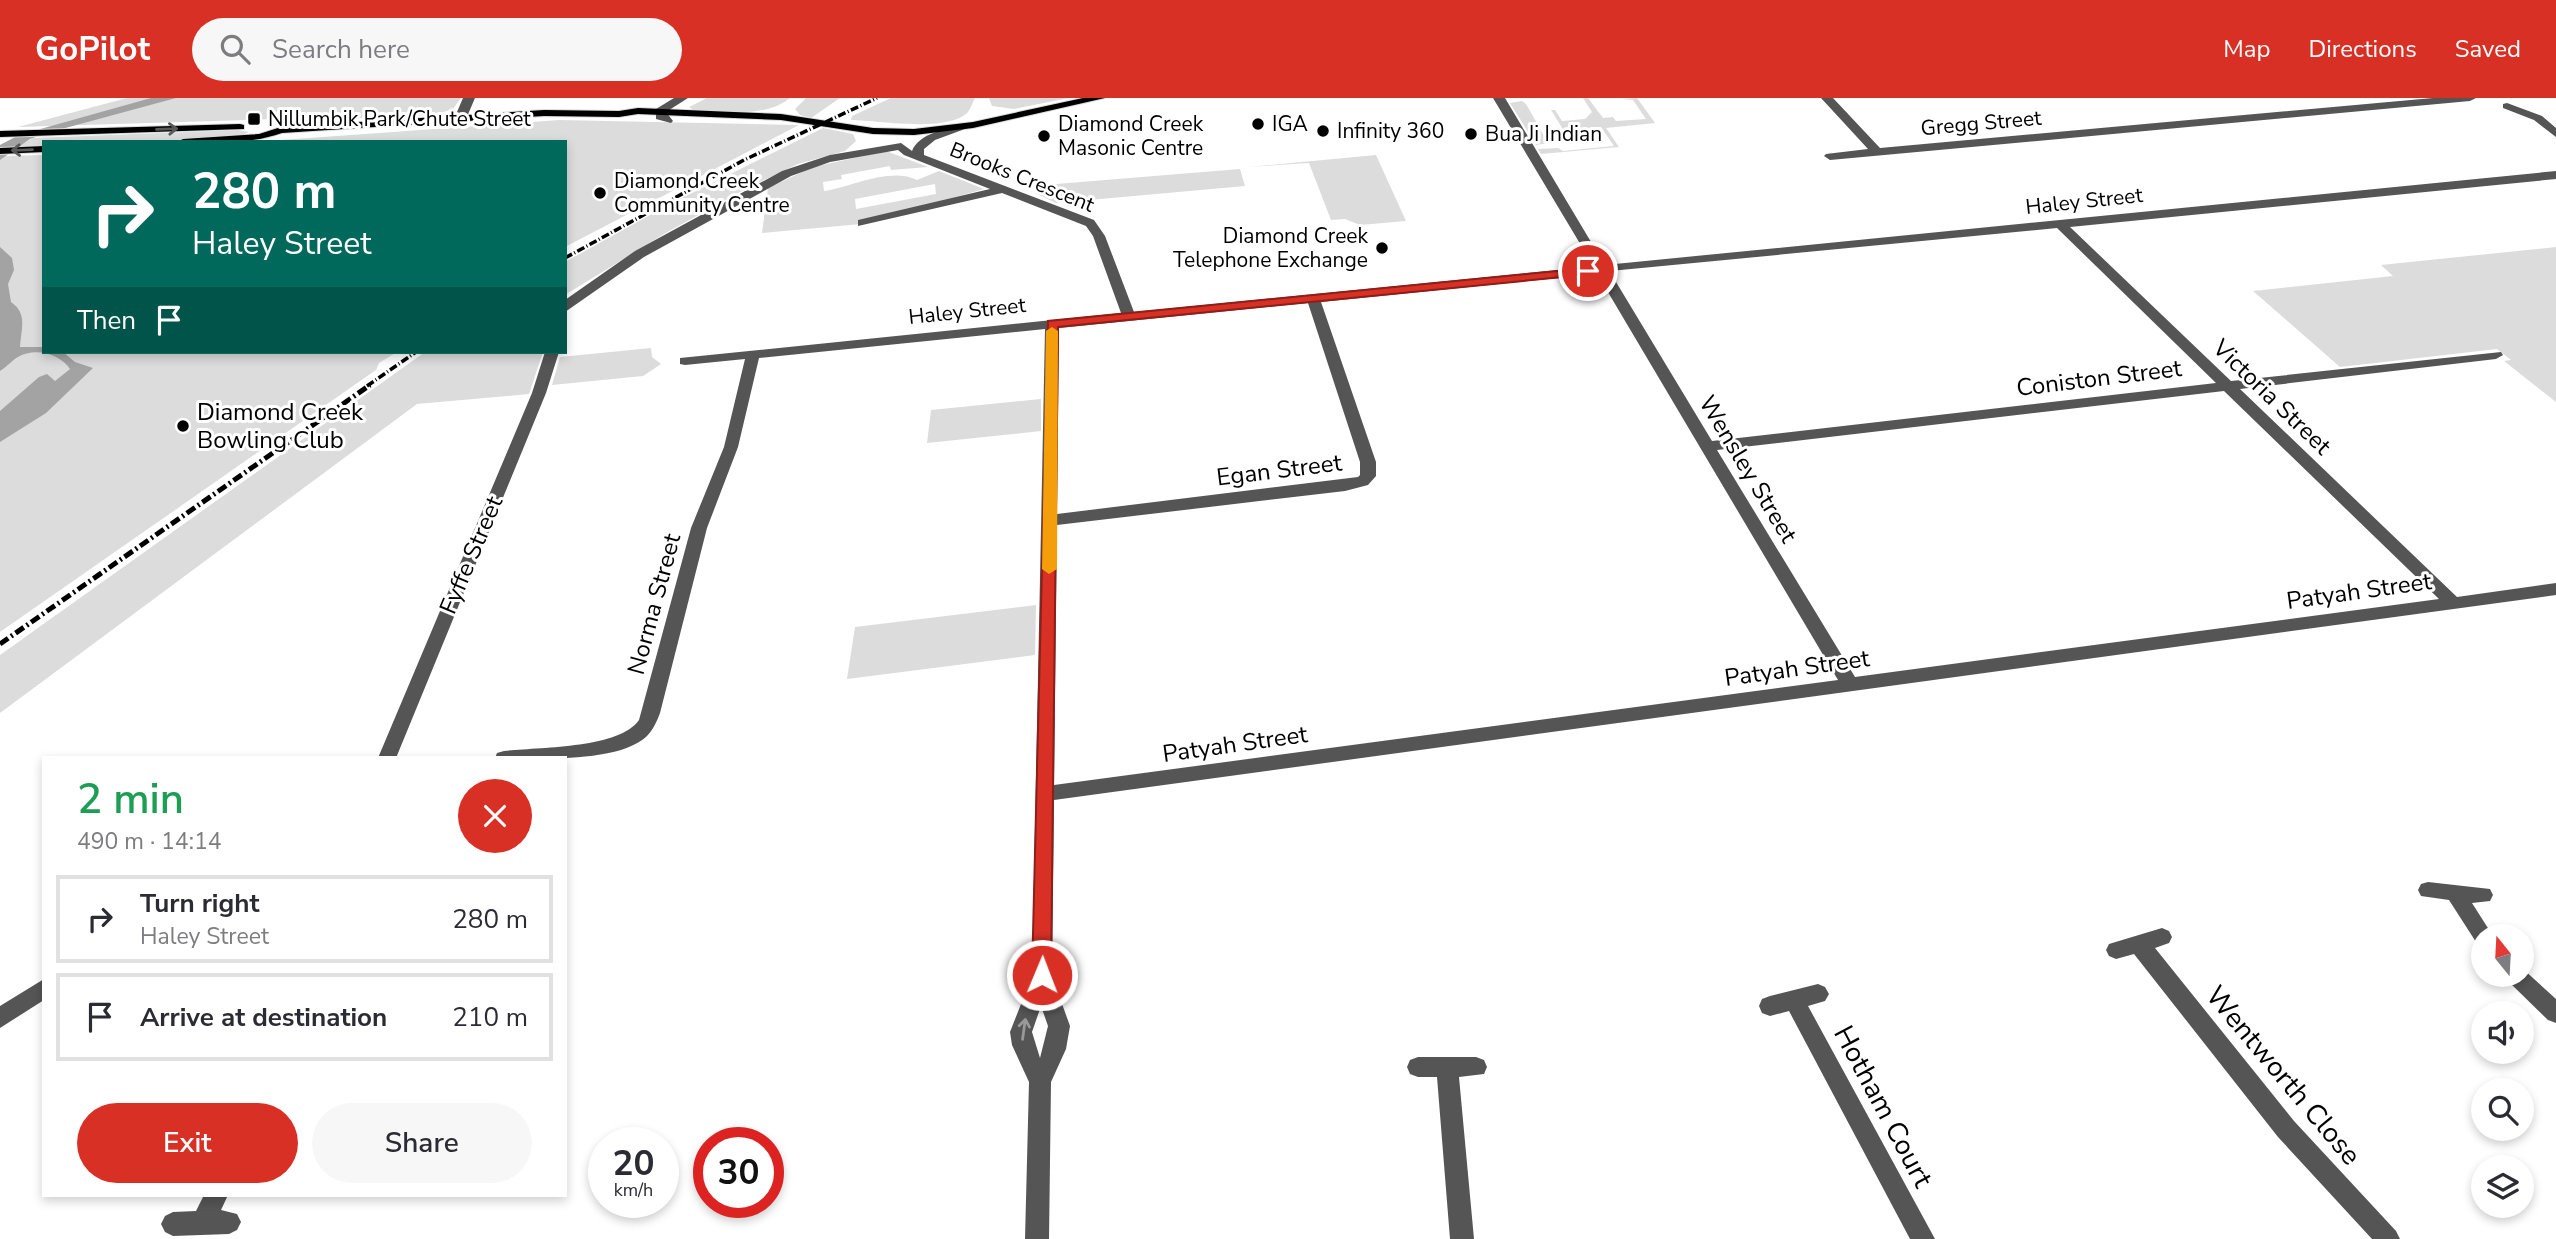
<!DOCTYPE html>
<meta charset="utf-8">
<style>
:root{--surface:#fff;--page:#f7f7f7;--text:#2b2b33;--muted:#7c7c81;--line:#e1e1e2;--accent:#d93025}
body{margin:0;font-family:"Nunito Sans",sans-serif;background:var(--page);color:var(--text);height:100vh;display:flex;flex-direction:column;font-size:26px;white-space:nowrap}
*{box-sizing:border-box;margin:0}
p{font-size:23px;color:var(--muted)}
.icon{flex:none;width:38px;height:38px;fill:none;stroke:currentColor;stroke-width:2;stroke-linecap:round;stroke-linejoin:round}
.map{position:relative;flex:1;overflow:hidden}
.side{position:absolute;left:42px;top:658px;width:525px;height:441px;display:flex;flex-direction:column;background:var(--surface);border-radius:0px;box-shadow:0 4px 10px #0003}
.side>*{flex:none}
.top-card{position:absolute;left:42px;top:42px;width:525px;height:214px;border-radius:0px;box-shadow:0 4px 10px #0003;background:#00695c;color:#fff;overflow:hidden}
.needle{width:46px;rotate:342deg}
.tools{position:absolute;left:2471px;top:826px;display:grid;gap:14px}
.tools a{display:grid;place-items:center;width:63px;height:63px;border-radius:50%;background:var(--surface);box-shadow:0 4px 10px #0003;font-size:35px}
.speed{position:absolute;left:588px;top:1029px;display:flex;gap:14px;font-size:35px;font-weight:700;text-align:center}
.speed>*{display:grid;place-content:center;width:91px;height:91px;border-radius:50%;background:var(--surface);box-shadow:0 4px 10px #0003;line-height:1}
.speed small{font-size:18px;font-weight:400}
.speed .limit{border:10px solid #d22;background:#fff;color:#111}
.pin{position:absolute;display:grid;place-items:center;width:60px;height:60px;color:#fff;margin:-30px;border:4px solid #fff;border-radius:50%;box-shadow:0 2px 7px #0007}
.me{position:absolute;width:77px;margin:-38px;rotate:1deg;stroke-linejoin:round;filter:drop-shadow(0 0 5px #0008)}
.turn{display:flex;align-items:center;gap:24px;height:147px;padding:0 35px;font-size:32px}
.turn .icon{width:91px;height:91px;stroke-width:2.5}
.turn b{display:block;font-size:49px;line-height:60px}
.then{display:flex;align-items:center;height:66px;padding:0 35px;background:#0003;gap:14px;font-size:26px}
.round{display:grid;place-items:center;flex:none;width:74px;height:74px;border-radius:37px;background:var(--page)}
.head{display:flex;align-items:center;justify-content:space-between;height:119px;padding:0 35px}
h1{font-size:42px;font-weight:600;line-height:52px;color:#1e9e55}
.primary-button{display:flex;gap:14px;margin-top:auto;padding:14px 35px}
.primary-button a{flex:1;height:80px;border-radius:42px;background:var(--accent);color:#fff;font-size:28px;font-weight:600;line-height:80px;text-align:center}
.primary-button a+a{background:var(--page);color:var(--text)}
ul{padding:0;list-style:none}
li{display:flex;align-items:center;gap:21px;height:88px;margin:0 14px 10px;padding:0 21px;border:4px solid var(--line);border-radius:0px}
li div{flex:1}
li b{display:block;font-size:26px}
li em{font-style:normal}
header{display:flex;align-items:center;gap:42px;box-sizing:border-box;height:98px;padding:0 35px;background:var(--accent);color:#fff}
header strong{font-size:33px}
nav{display:flex;gap:38px;margin-inline-start:auto;font-size:24px}
.search{width:490px;height:63px;background:var(--page);display:flex;align-items:center;gap:18px;box-sizing:border-box;padding:0 24px;border-radius:38px;color:var(--muted);font-size:26px}
.map>svg:first-child{display:block}
.green{fill:#dcdcdc;fill-rule:evenodd}
.water{fill:#a3a3a3}
.lines{fill:none;stroke-linecap:round;stroke-linejoin:round}
.major-casing{stroke:#dbdbdb;stroke-width:2}
.minor{fill:#555;fill-rule:evenodd}
.major{fill:#000;fill-rule:evenodd}
.rail-far1{stroke:#000;stroke-width:3.5;stroke-dasharray:8 2.5 1 2.5;stroke-linecap:butt}
.rail{stroke:#000;stroke-width:5;stroke-dasharray:10 3.5 2 3.5;stroke-linecap:butt}
.oneway{stroke:#595959}
.oneway2{stroke:#999}
.route{fill:#d93025;stroke:#8d1f18;stroke-width:2}
.slow{fill:#f59e0b}
.poi-dot{fill:#000;stroke:#fff;stroke-width:2.5}
.labels{text-anchor:middle;stroke-width:6;stroke-linejoin:round;paint-order:stroke}
.far-poi-label{font-size:21px;fill:#000;stroke:#fff;text-anchor:start}
.far-street-label{font-size:21px;fill:#000;stroke:#fff}
.street-label{font-size:24px;fill:#000;stroke:#fff}
.poi-label{font-size:24px;fill:#000;stroke:#fff;text-anchor:start}
.near-street-label{font-size:28px;fill:#000;stroke:#fff}
</style>
<header>
<strong>GoPilot</strong>
<div class="search"><svg class="icon" aria-label="search" viewBox="0 0 24 24"><circle cx="10" cy="10" r="6"/><path d="M15 15l6 6"/></svg>Search here</div>
<nav><a>Map</a><a>Directions</a><a>Saved</a></nav>
</header>
<div class="map">
<svg width="2556" height="1141" viewBox="0 0 2556 1141">
<rect width="100%" height="100%" fill="#fff"/>
<path class="green" d="M127 0H461L453 11 434 17 361 20 328 17 278 21 18 29Z
M707 0H790C764 21 725 12 694 12L689 9Z
M806 0H840L811 20 800 17 795 11Z
M891 0H975C972 5 971 11 967 15 946 35 875 22 851 22L852 18Z
M989 0H1069L1014 11 992 8Z
M1583 0H1588L1603 20 1613 19 1616 23 1646 21 1633 2 1622 1 1637 0 1655 25 1606 30 1619 49 1541 56 1538 51 1558 50 1563 53 1614 48 1601 29 1567 32 1572 41H1569L1551 12H1555L1562 23 1585 21 1592 14Z
M1522 3 1526 6 1548 45 1536 47 1510 5Z
M559 22 799 27 565 149V44H253Z
M823 30 853 36 856 43 845 53 798 66 749 89 664 136 565 197V164L670 106Z
M238 32 249 34 240 38 146 44H44V48L17 49 33 40Z
M886 53 928 69 891 72 890 68 841 77 842 81 823 84 824 93C848 90 891 68 917 82L939 73 984 91 861 126 762 135 768 90 813 69ZM935 86 936 96 856 111 855 101Z
M44 57V254H397L379 265 376 272 0 534V58Z
M1376 57 1406 123 1360 127 1345 121 1331 122 1309 65 1249 69Z
M1240 71 1245 88 1056 105 1035 95 1037 90 1044 87Z
M2556 149V304L2504 263 2511 262 2497 251 2340 269 2253 193 2393 178 2381 167Z
M651 250 652 259 661 266 643 278 552 287 560 259Z
M425 254H543L529 296 417 306 0 615V557Z
M1041 301V333L927 345 931 312Z
M1036 507 1035 557 847 581 855 529Z"/>
<path class="water" d="M151 0H176L47 35 30 41 0 62V47L19 37Z
M0 149 12 160 14 172 8 186 11 204C28 216 21 230 20 249H44V254H63L75 264 93 270 46 315 0 344V313L39 279 47 276 55 283 70 271C60 256 35 249 18 259 12 262 7 269 0 273Z"/>
<g class="lines">
<g class="major-casing">
<path id="major" d="M1083 0H1105L973 30 914 37 873 36 781 22 638 16 619 19 544 18 282 35C248 47 213 44 177 44L183 41 259 36 281 29 544 12 619 13 638 10 781 16 873 30 914 31 973 24Z
M240 26 244 27V31L0 39V33Z
M44 48V54L0 56V50Z"/>
</g>
<path class="minor" d="M463 0H475L466 21 460 24 454 21Z
M674 0H688L666 14 673 23 671 25 656 21V11Z
M1493 0H1505L1603 164 1602 167 1597 168 1591 164Z
M1821 0H1833L1880 50 2433 0H2476L2470 3 1830 62 1824 58 1826 56 1868 51Z
M2507 5 2542 18 2556 30V39L2534 22 2503 10V6Z
M963 26 973 28 935 42 924 51V57L1094 122 1105 138 1134 214 1588 169 1595 173 1588 177 1321 204 1376 364V378L1368 387 1345 393 1057 427 1054 687 1838 582 1599 179 1601 176H1611L1613 179 1712 343 2216 285 2057 130 1610 173V167L1615 166 2556 73V81L2070 129 2231 283 2501 254 2503 257 2496 261 2240 291 2457 499 2556 485V497L1054 702 1052 878 1070 928 1066 951 1051 984 1049 1141H1025L1029 984 1012 947 1010 934 1032 878 1045 231 759 260 738 349 707 430 660 615C657 623 653 632 647 638 618 666 533 660 495 660L497 655 504 653C538 649 619 651 639 622L691 430 724 349 745 261 685 267 680 266V260L1121 215 1093 138 1086 128 1002 95 858 128V122L990 91 904 57 898 52 830 64 791 78 644 159 565 214V202L635 153 782 73 830 57 901 45 912 53C919 35 947 31 963 26ZM1308 205 1360 364V377L1358 379 1057 416 1059 230ZM2224 293 2439 501 1855 579 1717 352ZM1041 908 1048 928 1040 960 1032 934Z
M545 254H559L546 295 396 660H378L532 295Z
M2428 784 2490 791 2493 797 2490 803 2472 805 2493 838H2483V847L2476 844 2449 802 2421 798 2418 792 2421 786Z
M2162 830 2169 833 2172 839 2169 845 2155 850 2294 1023 2396 1133 2400 1141H2372L2278 1039 2134 856 2116 861 2109 858 2106 852 2109 846Z
M2522 870 2556 901V925L2548 922 2509 884 2506 877H2522Z
M44 881V902L0 930V908Z
M1818 886 1825 889 1829 896 1825 903 1808 908 1935 1141H1910L1789 913 1770 918 1762 915 1759 908 1762 901 1770 898Z
M1418 959H1476L1484 962 1487 969 1484 976 1459 979 1474 1141H1450L1437 979H1418L1410 976 1407 969 1410 962Z
M204 1097H228L221 1112 237 1116 241 1124 237 1132 229 1136 173 1138 165 1134 161 1126 165 1118 173 1114 196 1113Z"/>
<use href="#major" class="major"/>
<path class="rail-far1" d="M565 160 744 62 877 0
M367 288 416 254"/>
<path class="rail" d="M0 546 370 287"/>
</g>
<defs><path id="oneway-shaft" d="M-6 0H5M1.5-3L5.5 0L1.5 3" fill="none" stroke-width="1.6" stroke-linecap="round" stroke-linejoin="round" transform="scale(1.75)"/></defs>
<g class="oneway">
<use href="#oneway-shaft" transform="translate(167 31) rotate(-2)"/>
<use href="#oneway-shaft" transform="translate(22 52) rotate(178)"/>
</g>
<use class="oneway2" href="#oneway-shaft" transform="translate(1024 931) rotate(-82)"/>
<path class="route" d="M1588 170 1594 173 1593 176 1058 229 1051 877 1049 883 1042 886 1035 883 1032 877 1048 223Z"/>
<path class="slow" d="M1052 229 1058 233 1057 471 1049 476 1042 471 1046 233Z"/>
<g class="poi-dot">
<rect x="247" y="14" width="14" height="14" rx="3.5"/>
<circle cx="1258" cy="26" r="7"/>
<circle cx="1323" cy="33" r="7"/>
<circle cx="1471" cy="36" r="7"/>
<circle cx="1044" cy="38" r="7"/>
<circle cx="600" cy="95" r="7"/>
<circle cx="1382" cy="150" r="7"/>
<circle cx="183" cy="328" r="7"/>
</g>
<g class="labels">
<g class="far-poi-label">
<text x="268" y="28">Nillumbik Park/Chute Street</text>
<text x="1058" y="33">Diamond Creek<tspan x="1058" dy="24">Masonic Centre</tspan></text>
<text x="1272" y="33">IGA</text>
<text x="1337" y="40">Infinity 360</text>
<text x="1485" y="43">Bua Ji Indian</text>
<text x="614" y="90">Diamond Creek<tspan x="614" dy="24">Community Centre</tspan></text>
<text x="1368" y="145" text-anchor="end">Diamond Creek<tspan x="1368" dy="24">Telephone Exchange</tspan></text>
</g>
<g class="far-street-label">
<text transform="translate(1981 25) rotate(-5)" y="7">Gregg Street</text>
<text transform="translate(1022 79) rotate(22)" y="7">Brooks Crescent</text>
<text transform="translate(2084 103) rotate(-6)" y="7">Haley Street</text>
<text transform="translate(967 213) rotate(-6)" y="7">Haley Street</text>
</g>
<g class="street-label">
<text transform="translate(2099 280) rotate(-7)" y="8">Coniston Street</text>
<text transform="translate(2272 299) rotate(44)" y="8">Victoria Street</text>
<text transform="translate(1748 371) rotate(59)" y="8">Wensley Street</text>
<text transform="translate(1279 372) rotate(-7)" y="8">Egan Street</text>
<text transform="translate(471 457) rotate(-67)" y="8">Fyffe Street</text>
<text transform="translate(2359 493) rotate(-8)" y="8">Patyah Street</text>
<text transform="translate(654 506) rotate(-75)" y="8">Norma Street</text>
<text transform="translate(1797 570) rotate(-8)" y="8">Patyah Street</text>
<text transform="translate(1235 646) rotate(-8)" y="8">Patyah Street</text>
</g>
<g class="poi-label">
<text x="197" y="322">Diamond Creek<tspan x="197" dy="28">Bowling Club</tspan></text>
</g>
<g class="near-street-label">
<text transform="translate(2284 977) rotate(50)" y="10">Wentworth Close</text>
<text transform="translate(1884 1008) rotate(62)" y="10">Hotham Court</text>
</g>
</g>
</svg>
<div class="tools">
<a><svg class="needle" viewBox="-14 -14 28 28"><path d="M0-13l5 13h-10z" fill="#e53935"/><path d="M0 13l5-13h-10z" fill="#7c7c81"/></svg></a>
<a><svg class="icon" aria-label="sound" viewBox="0 0 24 24"><path d="M4 9h4l5-4v14l-5-4H4zM17 9q2 3 0 6"/></svg></a>
<a><svg class="icon" aria-label="search" viewBox="0 0 24 24"><circle cx="10" cy="10" r="6"/><path d="M15 15l6 6"/></svg></a>
<a><svg class="icon" aria-label="layers" viewBox="0 0 24 24"><path d="M12 4l9 5-9 5-9-5zM3 14l9 5 9-5"/></svg></a>
</div>
<div class="speed"><div>20<small>km/h</small></div><div class="limit">30</div></div>
<div class="pin" style="left:1588px;top:173px;background:#d93025"><svg class="icon" aria-label="arrive" viewBox="0 0 24 24"><path d="M6 21V4h12l-3 4 3 4H6"/></svg></div>
<svg class="me" style="left:1042px;top:877px" viewBox="-20 -20 40 40"><circle r="17" fill="#d93025" stroke="#fff" stroke-width="3"/><path d="M0-11L8 9 0 5-8 9z" fill="#fff"/></svg>
<div class="top-card">
<div class="turn"><svg class="icon" aria-label="right" viewBox="0 0 24 24"><path d="M7 20v-9h11M14 6l5 5-5 5"/></svg><div><b>280 m</b>Haley Street</div></div>
<div class="then">Then<svg class="icon" aria-label="arrive" viewBox="0 0 24 24"><path d="M6 21V4h12l-3 4 3 4H6"/></svg></div>
</div>
<section class="side">
<div class="head"><div><h1>2 min</h1><p>490 m · 14:14</p></div><a class="round" style="background:#d93025;color:#fff"><svg class="icon" aria-label="close" viewBox="0 0 24 24"><path d="M6 6l12 12M18 6L6 18"/></svg></a></div>
<ul>
<li><svg class="icon" aria-label="right" viewBox="0 0 24 24"><path d="M7 20v-9h11M14 6l5 5-5 5"/></svg><div><b>Turn right</b><p>Haley Street</p></div><em>280 m</em></li>
<li><svg class="icon" aria-label="arrive" viewBox="0 0 24 24"><path d="M6 21V4h12l-3 4 3 4H6"/></svg><div><b>Arrive at destination</b></div><em>210 m</em></li>
</ul>
<div class="primary-button"><a>Exit</a><a>Share</a></div>
</section>
</div>
